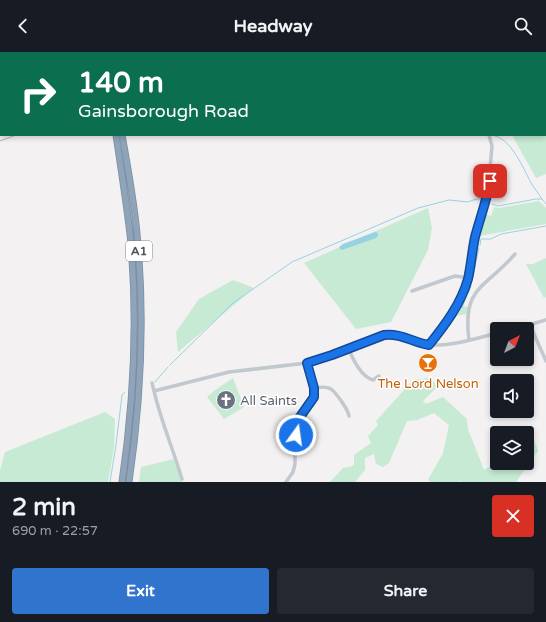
<!DOCTYPE html>
<meta charset="utf-8">
<style>
:root{--surface:#171b24;--page:#242831;--text:#f1f3f6;--muted:#9ea1a6;--accent:#3074ce}
body{margin:0;font-family:"Varela Round",sans-serif;background:var(--page);color:var(--text);height:100vh;display:flex;flex-direction:column;font-size:15px;white-space:nowrap}
*{box-sizing:border-box;margin:0}
p{font-size:13px;color:var(--muted)}
.icon{flex:none;width:22px;height:22px;fill:none;stroke:currentColor;stroke-width:2;stroke-linecap:round;stroke-linejoin:round}
.map{position:relative;height:430px;overflow:hidden}
.side{display:flex;flex-direction:column;background:var(--surface);flex:1}
.side>*{flex:none}
.top-card{position:absolute;left:0px;top:0px;width:546px;height:84px;box-shadow:0 2px 6px #0003;background:#0b6e4f;color:#fff;overflow:hidden}
.needle{width:26px;rotate:42deg}
.controls{position:absolute;left:490px;top:270px;display:grid;gap:8px}
.controls a{display:grid;place-items:center;width:44px;height:44px;border-radius:4px;background:var(--surface);box-shadow:0 2px 6px #0003;font-size:20px}
.pin{position:absolute;display:grid;place-items:center;width:34px;height:34px;color:#fff;margin:-17px;border-radius:8px;box-shadow:0 2px 6px #0006}
.me{position:absolute;width:44px;margin:-22px;rotate:14deg;stroke-linejoin:round;filter:drop-shadow(0 0 3px #0008)}
.turn{display:flex;align-items:center;gap:14px;height:84px;padding:0 12px;font-size:18px}
.turn .icon{width:52px;height:52px;stroke-width:2.5}
.turn b{display:block;font-size:28px;line-height:34px}
.round{display:grid;place-items:center;flex:none;width:42px;height:42px;border-radius:4px;background:var(--page)}
.overview{display:flex;align-items:center;justify-content:space-between;height:68px;padding:0 12px}
h1{font-size:24px;font-weight:700;line-height:30px}
.action{display:flex;gap:8px;margin-top:auto;padding:8px 12px}
.action a{flex:1;height:46px;border-radius:4px;background:var(--accent);color:#fff;font-size:16px;font-weight:700;line-height:46px;text-align:center}
.action a+a{background:var(--page);color:var(--text)}
header{display:flex;justify-content:space-between;align-items:center;height:52px;padding:0 12px;background:var(--surface);font-size:18px;font-weight:700}
.map>svg:first-child{display:block}
.green{fill:#c6ead4}
.water{fill:#98d2e2}
.lines{fill:none;stroke-linecap:round;stroke-linejoin:round}
.stream{stroke:#98d2e2;stroke-width:1}
.highway-casing{stroke:#7a8ea5;stroke-width:7}
.minor{stroke:#c1c8ce;stroke-width:3.5}
.highway{stroke:#8fa3b9;stroke-width:5.5}
.rail{stroke:#b4b6ba;stroke-width:1}
.route-casing{stroke:#114b97;stroke-width:10}
.route{stroke:#1a73e8;stroke-width:7}
.labels{text-anchor:middle;stroke-width:3;stroke-linejoin:round;paint-order:stroke}
.shield{fill:#fff;stroke:#81878d;stroke-width:1}
.shield-label{font-size:12px;font-weight:bold;fill:#4b545c}
.food-label{font-size:13px;fill:#c56008;stroke:#fff}
.worship-label{font-size:13px;fill:#5b616d;stroke:#fff;text-anchor:start}
</style>
<header><svg class="icon" aria-label="back" viewBox="0 0 24 24"><path d="M15 5l-7 7 7 7"/></svg>Headway<svg class="icon" aria-label="search" viewBox="0 0 24 24"><circle cx="10" cy="10" r="6"/><path d="M15 15l6 6"/></svg></header>
<div class="map">
<svg width="546" height="430" viewBox="0 0 546 430">
<rect width="100%" height="100%" fill="#f3f1f1"/>
<path class="green" d="M545 52H546V122L536 126 512 83H545Z
M539 149 546 156V172L479 184 485 162 491 164 494 155 499 156Z
M428 156 432 176 428 198 391 270 356 277 304 211Z
M546 206V245L544 246 526 212H533Z
M233 228 254 236 178 300 176 280 199 247Z
M457 253 468 255 467 262 450 265Z
M233 326 244 355 224 367 207 345 215 338Z
M430 326 438 334 423 349 426 352 443 345 467 367 468 377 484 418 497 410 527 411V381H518L530 375 538 399 516 430H461L460 429 457 430H431L428 428 443 401 449 373 434 361 417 368 407 369 389 411 383 415 376 412 374 402 365 406V418L355 430H330L343 416 350 415 354 413V403L371 391 368 384 378 373 376 369 413 328Z
M105 360 115 367 114 396 108 430H0V418L5 400Z
M174 407 182 430H139L141 415Z"/>
<path class="water" d="M375 180 378 181V184L376 186 342 198 340 197 339 195 343 192Z"/>
<g class="lines">
<path class="stream" d="M495 84C510 87 522 113 528 125 531 133 538 140 542 147
M492 152 498 154 536 147H542L546 152
M480 193 481 187H491L501 182 546 174
M473 223 479 196
M468 241 471 234
M461 256H462L465 248
M170 313 233 251 292 210 418 156 449 148 468 150 476 147H482
M155 330 168 315
M110 430 116 393 122 343 125 340"/>
<g class="highway-casing">
<path id="highway" d="M100 0 101 1
M106 0 107 1
M116 83C121 116 126 149 130 182 138 264 134 348 122 430
M122 83C128 116 134 149 137 182 145 264 141 348 129 430"/>
</g>
<path class="minor" d="M441 0V1
M412 239 455 224 468 226
M530 273 546 309
M514 277 546 268
M469 288C462 234 485 237 515 202
M429 293 443 275 453 261 467 230 475 186 488 140 492 94 489 83
M348 296C353 307 361 325 373 328L379 324
M152 331 154 339 229 320 307 311 384 283C403 281 411 292 429 293 452 294 475 287 497 281
M315 336C320 335 326 334 331 337 336 341 348 357 349 364
M154 339C161 369 173 397 182 427
M286 430 293 420 295 412V372L314 345 315 336 307 311"/>
<use href="#highway" class="highway"/>
<path class="rail" d="M244 1 247 0
M0 89 16 83"/>
</g>
<g class="lines">
<g class="route-casing">
<path id="route" d="M296 383 295 372 314 345V336L307 311 332 303 384 283C401 281 412 290 429 293 445 273 461 252 468 227 471 214 472 199 475 185 480 166 487 148 490 129"/>
</g>
<use href="#route" class="route"/>
</g>
<defs>
<g id="bar-disc" transform="scale(1)"><circle r="9.5" fill="#e8710a" stroke="#fff"/><path d="M-6-5H6L.8 .8V4.5H3.5V6h-7V4.5H-.8V.8Z" fill="#fff"/></g>
<g id="church-disc" transform="scale(1)"><circle r="9.5" fill="#6b7280" stroke="#fff"/><path d="M-1.2-6h2.4v3.5h3.3v2.4h-3.3V6h-2.4V-.1h-3.3v-2.4h3.3Z" fill="#fff"/></g>
</defs>
<g fill-rule="evenodd">
<use href="#bar-disc" x="428" y="311"/>
<use href="#church-disc" x="226" y="348"/>
</g>
<g class="labels">
<rect class="shield" x="126" y="189" width="26" height="20" rx="3"/>
<g class="shield-label">
<text x="139" y="203">A1</text>
</g>
<g class="food-label">
<text x="428" y="336">The Lord Nelson</text>
</g>
<g class="worship-label">
<text x="240" y="353">All Saints</text>
</g>
</g>
</svg>
<div class="controls">
<a><svg class="needle" viewBox="-14 -14 28 28"><path d="M0-13l5 13h-10z" fill="#e53935"/><path d="M0 13l5-13h-10z" fill="#9ea1a6"/></svg></a>
<a><svg class="icon" aria-label="sound" viewBox="0 0 24 24"><path d="M4 9h4l5-4v14l-5-4H4zM17 9q2 3 0 6"/></svg></a>
<a><svg class="icon" aria-label="layers" viewBox="0 0 24 24"><path d="M12 4l9 5-9 5-9-5zM3 14l9 5 9-5"/></svg></a>
</div>
<div class="pin" style="left:490px;top:129px;background:#d93025"><svg class="icon" aria-label="arrive" viewBox="0 0 24 24"><path d="M6 21V4h12l-3 4 3 4H6"/></svg></div>
<svg class="me" style="left:296px;top:383px" viewBox="-20 -20 40 40"><circle r="17" fill="#1a73e8" stroke="#fff" stroke-width="3"/><path d="M0-11L8 9 0 5-8 9z" fill="#fff"/></svg>
<div class="top-card">
<div class="turn"><svg class="icon" aria-label="right" viewBox="0 0 24 24"><path d="M7 20v-9h11M14 6l5 5-5 5"/></svg><div><b>140 m</b>Gainsborough Road</div></div>
</div>
</div>
<section class="side">
<div class="overview"><div><h1>2 min</h1><p>690 m · 22:57</p></div><a class="round" style="background:#d93025;color:#fff"><svg class="icon" aria-label="close" viewBox="0 0 24 24"><path d="M6 6l12 12M18 6L6 18"/></svg></a></div>
<div class="action"><a>Exit</a><a>Share</a></div>
</section>
